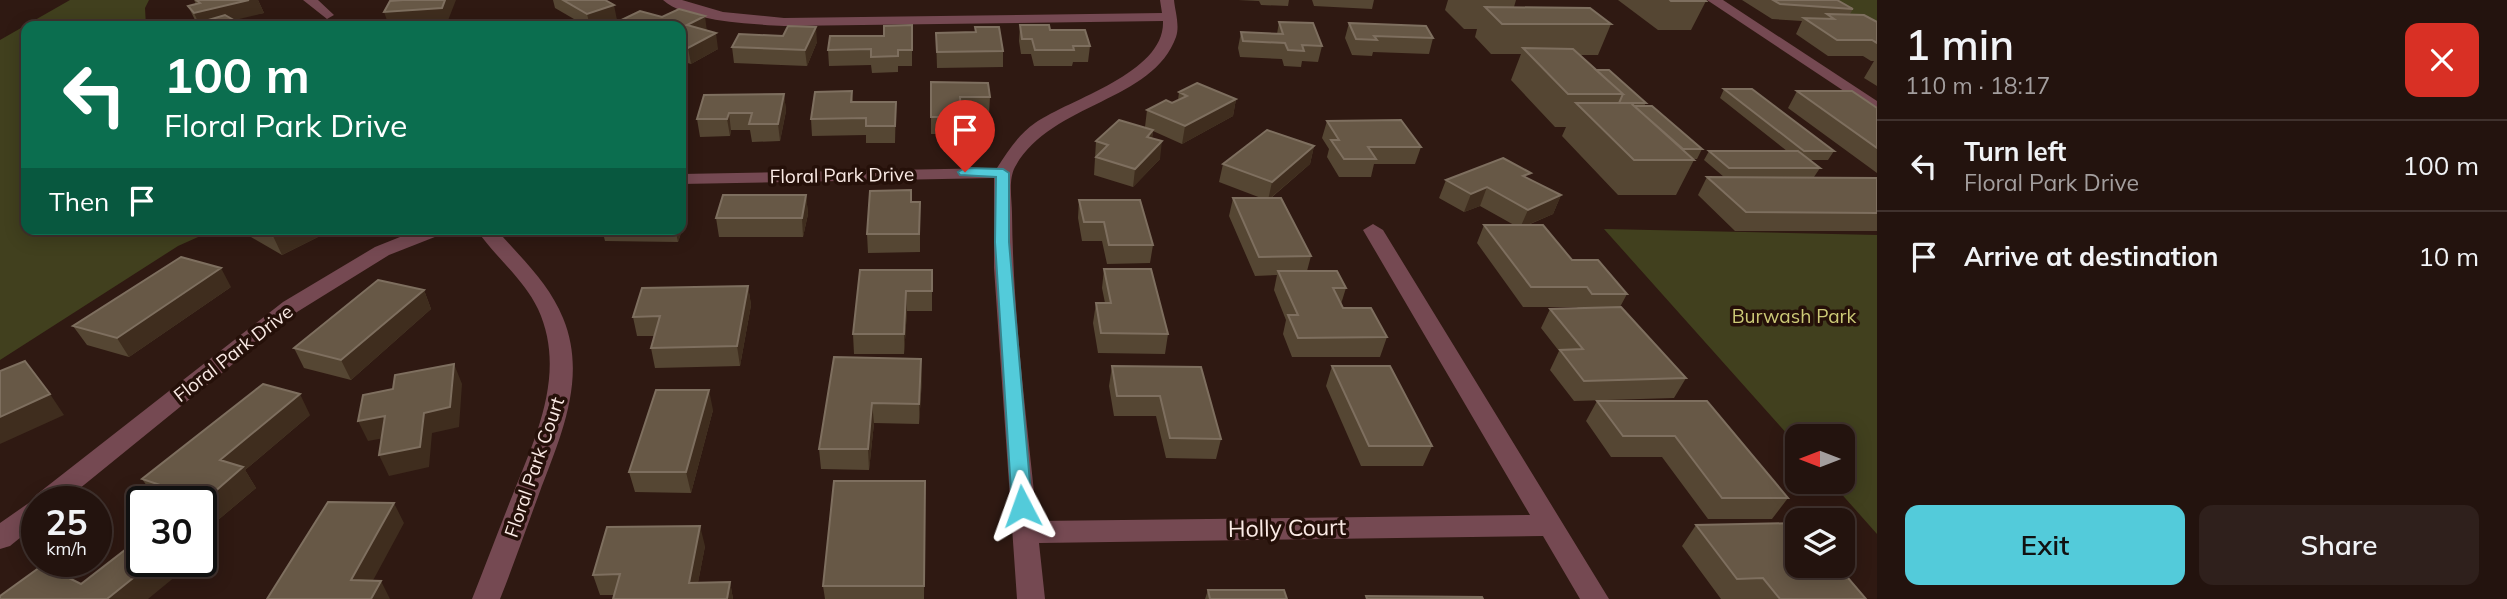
<!DOCTYPE html>
<meta charset="utf-8">
<style>
:root{--surface:#23130e;--page:#2f201c;--text:#f1f3f6;--muted:#a39e9e;--line:#40322e;--accent:#53cbda}
body{margin:0;font-family:Mulish,sans-serif;background:var(--page);color:var(--text);height:100vh;display:flex;flex-direction:column;font-size:26px;white-space:nowrap}
*{box-sizing:border-box;margin:0}
p{font-size:23px;color:var(--muted)}
.icon{flex:none;width:38px;height:38px;fill:none;stroke:currentColor;stroke-width:2;stroke-linecap:round;stroke-linejoin:round}
.map{position:relative;flex:1;overflow:hidden}
.drawer{display:flex;flex-direction:column;background:var(--surface);width:630px}
.drawer>*{flex:none}
.guide{position:absolute;left:21px;top:21px;width:665px;height:214px;border-radius:14px;box-shadow:0 4px 18px #0003,0 0 0 2px var(--line);background:#0b6e4f;color:#fff;overflow:hidden}
.needle{width:46px;rotate:270deg}
.tools{position:absolute;left:1785px;top:424px;display:grid;gap:14px}
.tools a{display:grid;place-items:center;width:70px;height:70px;border-radius:14px;background:var(--surface);box-shadow:0 4px 18px #0003,0 0 0 2px var(--line);font-size:35px}
.speed{position:absolute;left:21px;top:486px;display:flex;gap:14px;font-size:35px;font-weight:700;text-align:center}
.speed>*{display:grid;place-content:center;width:91px;height:91px;border-radius:50%;background:var(--surface);box-shadow:0 4px 18px #0003,0 0 0 2px var(--line);line-height:1}
.speed small{font-size:18px;font-weight:400}
.speed .limit{border:4px solid #111;border-radius:10px;background:#fff;color:#111}
.pin{position:absolute;display:grid;place-items:center;width:60px;height:60px;color:#fff;margin:-72px -30px;border-radius:50% 50% 50% 0;rotate:-45deg;box-shadow:0 0 7px #0007}
.pin .icon{rotate:45deg}
.me{position:absolute;width:77px;margin:-38px;rotate:356deg;stroke-linejoin:round;filter:drop-shadow(0 0 5px #0008)}
.turn{display:flex;align-items:center;gap:24px;height:147px;padding:0 28px;font-size:32px}
.turn .icon{width:91px;height:91px;stroke-width:2.5}
.turn b{display:block;font-size:49px;line-height:60px}
.then{display:flex;align-items:center;height:66px;padding:0 28px;background:#0003;gap:14px;font-size:26px}
.round{display:grid;place-items:center;flex:none;width:74px;height:74px;border-radius:14px;background:var(--page)}
.headline{display:flex;align-items:center;justify-content:space-between;height:119px;padding:0 28px}
h1{font-size:42px;font-weight:600;line-height:52px}
.action{display:flex;gap:14px;margin-top:auto;padding:14px 28px}
.action a{flex:1;height:80px;border-radius:14px;background:var(--accent);color:#111;font-size:28px;font-weight:600;line-height:80px;text-align:center}
.action a+a{background:var(--page);color:var(--text)}
ul{padding:0;list-style:none}
li{display:flex;align-items:center;gap:21px;height:91px;padding:0 28px;border-top:2px solid var(--line)}
li div{flex:1}
li b{display:block;font-size:26px}
li em{font-style:normal}
main{display:flex;flex:1;min-height:0}
.map>svg:first-child{display:block}
.green{fill:#41401e}
.lines{fill:none;stroke-linecap:round;stroke-linejoin:round}
.minor{fill:#754952;fill-rule:evenodd}
.wall{fill:#554633}
.shaded-wall{fill:#3f2d1e}
.building{fill:#675846;stroke:#7e6f5f;stroke-width:2}
.route{fill:#53cbda;stroke:#36848e;stroke-width:2}
.labels{text-anchor:middle;stroke-width:7;stroke-linejoin:round;paint-order:stroke}
.street-label{font-size:19px;fill:#faeae5;stroke:#251009}
.park-label{font-size:19px;fill:#cdca77;stroke:#251009}
.near-street-label{font-size:23px;fill:#faeae5;stroke:#251009}
</style>
<main>
<div class="map">
<svg width="1877" height="599" viewBox="0 0 1877 599">
<rect width="100%" height="100%" fill="#2f1912"/>
<path class="green" d="M70 0H149L145 8 146 26H26V229H216L178 246 0 360V40Z
M1823 0H1877V32Z
M1604 229 1877 235V534L1830 481H1843V436H1797V445Z"/>
<g class="lines">
<path class="minor" d="M303 0H318L334 15 327 19Z
M663 0H682L723 12 784 18 1162 13 1160 0H1174C1175 11 1180 25 1176 37 1153 102 1050 103 1015 167 1008 180 1012 200 1012 214 1013 316 1027 420 1037 521L1530 515 1363 230 1373 224 1383 230 1609 599H1580L1543 536 1039 543 1045 599H1017L994 268V178L681 184V174L997 168C1008 151 1018 135 1035 123 1071 98 1165 73 1163 21L784 26C752 24 688 22 663 0Z
M1707 0H1723L1877 101V113Z
M420 229H447L445 233 389 255 297 312 63 502H37V524L10 546 0 549V523L33 500 36 495 283 302 375 247Z
M476 229H496C520 257 549 283 563 318 588 378 560 438 539 494 526 529 514 564 500 599H472C486 564 499 529 513 494 536 436 567 372 538 309 523 278 495 257 476 229Z"/>
</g>
<path class="wall" d="M194 0H258L264 13 197 24 188 6 196 4Z
M553 0H605L617 20 599 26H586L555 8Z
M1238 0H1289L1288 6 1261 5 1259 1Z
M1312 0H1374L1372 9 1314 6Z
M1448 0H1516L1514 7 1611 24 1598 55H1579L1596 70 1646 103 1644 106 1702 149 1697 159H1693L1694 160 1676 195H1618L1562 136 1566 127H1555L1511 80 1521 54H1491L1475 37 1477 29H1464L1445 10Z
M1618 0H1705L1706 1 1691 30H1658Z
M1742 0H1837L1853 9 1850 14 1877 22V61H1871L1863 56H1828L1796 34 1802 21 1772 19Z
M662 17 707 30 718 49 691 64 681 61V26Z
M1279 22 1322 46 1318 62 1302 61 1301 67 1284 66 1282 59 1240 57 1238 48 1241 32 1277 34Z
M1349 23 1433 38 1429 54 1373 52 1372 56 1352 55 1345 38Z
M912 25V66H898V72L872 73 871 65 829 66 828 50 884 36Z
M1020 25 1050 30 1090 46 1088 62H1073L1072 66H1034L1031 54H1021L1019 41Z
M975 27 1003 51V67L937 68 936 33 975 32Z
M783 36 817 42 807 66 734 63 732 47Z
M1874 61H1877V86L1864 78Z
M931 82 990 97 989 114H961V134H931Z
M1724 89 1834 151 1828 160H1810L1820 168 1814 177H1724L1704 160 1709 151H1787L1720 98Z
M852 91 853 102H896L895 143H866V135L812 136 811 119Z
M1797 91 1877 108V173L1788 108Z
M1179 92 1236 99 1233 116 1182 144 1153 131 1152 138 1160 159 1133 187 1094 175 1096 141 1149 129 1145 127 1147 110 1172 103 1178 100Z
M784 94 786 111 780 141 752 142 750 130H731L730 136 700 137 697 119Z
M1327 121 1421 147 1415 164H1374L1371 177H1339L1327 157 1329 149 1322 138Z
M1314 146 1310 164 1271 198 1311 256 1307 271 1346 288 1341 304 1343 308 1387 337 1380 357H1292L1283 334 1286 320 1274 290 1277 275 1255 276 1229 216 1233 198H1261L1219 182 1223 164Z
M1707 177 1877 178V231H1735L1698 195Z
M1528 178 1561 195 1553 214 1528 225 1572 260 1627 294 1620 307 1686 378 1674 398 1574 401 1550 370 1559 351 1541 328 1550 309 1578 308 1577 307H1523L1477 243 1484 225H1514L1480 206 1464 212 1439 198 1446 180Z
M806 195 808 214 803 237H719L716 218Z
M684 197 687 215 678 242 605 241 602 229H681Z
M1079 200 1153 245 1150 263 1107 264 1102 241H1082L1078 218Z
M920 202V252L868 253 867 234Z
M247 229H334L282 255 251 237Z
M1104 269 1168 334 1165 354 1098 353 1093 323 1096 303H1105L1102 288Z
M932 270V311H907L904 354H854L853 334Z
M748 286 751 305 740 366 655 368 651 348 654 336H637L633 317Z
M231 287 129 357 87 345 73 326Z
M424 290 431 309 351 380 304 368 294 348Z
M834 357 922 379 919 424 874 423 869 470 821 469 819 449Z
M1112 366 1201 367 1221 439 1216 459 1166 458 1156 416H1114L1109 386Z
M1332 366 1432 446 1423 466H1361L1326 386Z
M1597 401H1707L1788 498 1772 519H1708L1662 457H1611L1586 421Z
M713 410 691 493 635 492 629 472Z
M310 415 245 470 256 488 218 520 201 515V502H164L157 500 142 479Z
M925 501 924 599H825L823 586Z
M1696 525 1866 599H1721L1682 546Z
M705 546 698 582H730L733 599H613L615 595H600L593 575Z
M1208 590 1287 599H1205Z"/>
<path class="shaded-wall" d="M249 0H258L264 13 210 26H200L194 13Z
M445 0H456L447 23 404 26H389L384 12Z
M614 5 617 20 599 26H590L587 14Z
M705 16 707 32 687 25Z
M816 27 817 42 807 66 805 50Z
M716 33 718 49 691 64 688 48Z
M784 94 786 111 780 141 778 124Z
M1236 99 1233 116 1182 144 1185 126Z
M729 113 731 130 730 136 727 119Z
M1153 130 1151 147 1147 137Z
M1162 141 1160 159 1133 187 1135 169Z
M1314 146 1310 164 1268 200 1272 182Z
M1487 187 1480 206 1464 212 1471 194Z
M806 195 808 214 803 237 802 218Z
M1561 195 1553 214 1520 228 1528 210Z
M684 197 687 215 678 242 675 229H681V206Z
M288 229H334L282 255 273 236Z
M221 268 231 287 129 357 117 338Z
M748 286 751 305 740 366 737 346Z
M424 290 431 309 351 380 341 360Z
M906 291 907 311 904 354V334Z
M921 359 922 379 919 424V404Z
M454 364 462 384 459 427 432 433 429 467 389 476 379 455 424 413Z
M709 390 713 410 691 493 686 472Z
M50 394 64 415 0 444V417Z
M300 394 310 415 245 470 256 488 218 520 205 500 220 460Z
M872 403 874 423 869 470 868 449Z
M385 416 395 436 368 441 358 421Z
M394 503 404 523 363 599 351 580Z
M700 526 705 546 695 599 689 583Z
M153 562H166L176 576 148 599H107Z
M381 581 390 599H371Z
M730 582 733 599H727Z"/>
<path class="building" d="M196 0H249L194 13 188 6 200 3Z
M403 0H445L442 8 384 12 390 1Z
M563 0H605L614 5 587 14Z
M1670 0H1705L1706 1H1671Z
M1773 0H1837L1853 9 1780 4Z
M1485 7 1590 8 1611 24H1502Z
M679 9 705 16 687 25 716 33 688 48 681 46V26H609L640 11 662 17Z
M1827 14 1864 15 1877 22V43L1872 40H1837L1804 18 1834 19Z
M225 15 244 26H188Z
M388 21 389 26H360Z
M352 22 353 26H330Z
M1279 22 1313 23 1322 46 1302 45 1304 51 1288 50 1285 43 1243 41 1241 32 1283 34Z
M1349 23 1426 26 1433 38 1374 36 1377 40 1356 39Z
M912 25V50H898V56L871 57V49L828 50 830 36H884V26Z
M1020 25H1049L1050 30H1085L1090 46H1073L1074 50H1035L1032 39H1022Z
M788 26 816 27 805 50 732 47 739 34 783 36Z
M975 27H999L1003 51 937 52 936 33 976 32Z
M1523 48 1573 49 1623 94H1568Z
M1596 70H1609L1646 103H1619L1623 94Z
M931 82 988 83 990 97H960L961 117H931Z
M1197 83 1236 99 1185 126 1147 110 1166 100 1172 103 1187 96 1179 92Z
M1724 89H1752L1834 151H1804Z
M852 91 851 102H896L895 126H866V118L811 119 815 92Z
M1797 91H1852L1877 108V148Z
M784 94 778 124H749L752 113H729L727 119H697L704 95Z
M1576 103H1631L1694 160H1634Z
M1634 106H1652L1702 149H1683Z
M1119 120 1153 130 1147 137 1162 141 1135 169 1096 157 1108 145 1096 141Z
M1401 120 1421 147H1368L1376 159H1344L1331 140H1339L1327 121Z
M1267 130 1314 146 1272 182 1223 164Z
M1709 151H1798L1820 168H1729Z
M1503 158 1531 173 1523 176 1561 195 1528 210 1487 187 1471 194 1446 180Z
M1707 177 1877 178V213L1746 212Z
M911 190V202H920L919 234H867L870 191Z
M723 195H806L802 218H716Z
M1233 198H1281L1311 256 1259 257Z
M1079 200H1140L1153 245H1109L1104 222H1084Z
M1484 225H1543L1572 260H1598L1627 294H1592L1587 287H1531Z
M261 229H288L273 236Z
M181 257 221 268 117 338 73 326Z
M1104 269H1151L1168 334 1101 333 1096 303H1111Z
M860 270H932V291H906L904 334H853Z
M1278 271H1337L1346 288H1333L1343 308H1371L1387 337 1298 338 1288 315H1298Z
M378 280 424 290 341 360 294 348Z
M748 286 737 346 651 348 660 316 633 317 642 288Z
M1621 307 1686 378 1584 381 1560 350 1583 349 1550 309Z
M834 357 921 359 919 404 872 403 868 449H819Z
M25 361 50 394 0 417V371Z
M454 364 450 407 424 413 420 447 379 455 385 416 358 421 363 395 393 389 395 375Z
M1112 366 1201 367 1221 439 1170 438 1160 396H1117Z
M1332 366H1390L1432 446H1369Z
M263 384 300 394 220 460 243 467 205 500 142 479Z
M656 390H709L686 472H629Z
M1597 401H1707L1788 498H1722L1675 436H1623Z
M834 481H925L924 586H823Z
M328 502 394 503 351 580 381 581 371 599H267Z
M1797 523V565H1837L1866 599H1780L1763 578 1737 579 1696 525Z
M700 526 689 583 730 582 727 599H613L620 574 593 575 607 527Z
M134 543 142 546V562H153L107 599H0V596L43 565 81 584Z
M1208 590H1284L1287 599H1210Z
M1366 596 1482 597 1483 599H1367Z"/>
<path class="route" d="M965 168 1003 169 1009 173V242L1032 506 1029 511 1022 513 1015 511 1012 506 995 242 996 177 960 175 958 172Z"/>
<g class="labels">
<g class="street-label">
<text transform="translate(842 175) rotate(-1)" y="7">Floral Park Drive</text>
<text transform="translate(233 353) rotate(-38)" y="7">Floral Park Drive</text>
<text transform="translate(534 467) rotate(-71)" y="7">Floral Park Court</text>
</g>
<g class="park-label">
<text x="1794" y="323">Burwash Park</text>
</g>
<g class="near-street-label">
<text transform="translate(1287 528) rotate(-1)" y="8">Holly Court</text>
</g>
</g>
</svg>
<div class="tools">
<a><svg class="needle" viewBox="-14 -14 28 28"><path d="M0-13l5 13h-10z" fill="#e53935"/><path d="M0 13l5-13h-10z" fill="#a39e9e"/></svg></a>
<a><svg class="icon" aria-label="layers" viewBox="0 0 24 24"><path d="M12 4l9 5-9 5-9-5zM3 14l9 5 9-5"/></svg></a>
</div>
<div class="speed"><div>25<small>km/h</small></div><div class="limit">30</div></div>
<div class="pin" style="left:965px;top:172px;background:#d93025"><svg class="icon" aria-label="arrive" viewBox="0 0 24 24"><path d="M6 21V4h12l-3 4 3 4H6"/></svg></div>
<svg class="me" style="left:1022px;top:506px" viewBox="-20 -20 40 40"><path d="M0-17L14 15 0 8-14 15z" fill="#53cbda" stroke="#fff" stroke-width="4"/></svg>
<div class="guide">
<div class="turn"><svg class="icon" aria-label="left" viewBox="0 0 24 24"><path d="M17 20v-9H6M10 6l-5 5 5 5"/></svg><div><b>100 m</b>Floral Park Drive</div></div>
<div class="then">Then<svg class="icon" aria-label="arrive" viewBox="0 0 24 24"><path d="M6 21V4h12l-3 4 3 4H6"/></svg></div>
</div>
</div>
<section class="drawer">
<div class="headline"><div><h1>1 min</h1><p>110 m · 18:17</p></div><a class="round" style="background:#d93025;color:#fff"><svg class="icon" aria-label="close" viewBox="0 0 24 24"><path d="M6 6l12 12M18 6L6 18"/></svg></a></div>
<ul>
<li><svg class="icon" aria-label="left" viewBox="0 0 24 24"><path d="M17 20v-9H6M10 6l-5 5 5 5"/></svg><div><b>Turn left</b><p>Floral Park Drive</p></div><em>100 m</em></li>
<li><svg class="icon" aria-label="arrive" viewBox="0 0 24 24"><path d="M6 21V4h12l-3 4 3 4H6"/></svg><div><b>Arrive at destination</b></div><em>10 m</em></li>
</ul>
<div class="action"><a>Exit</a><a>Share</a></div>
</section>
</main>
